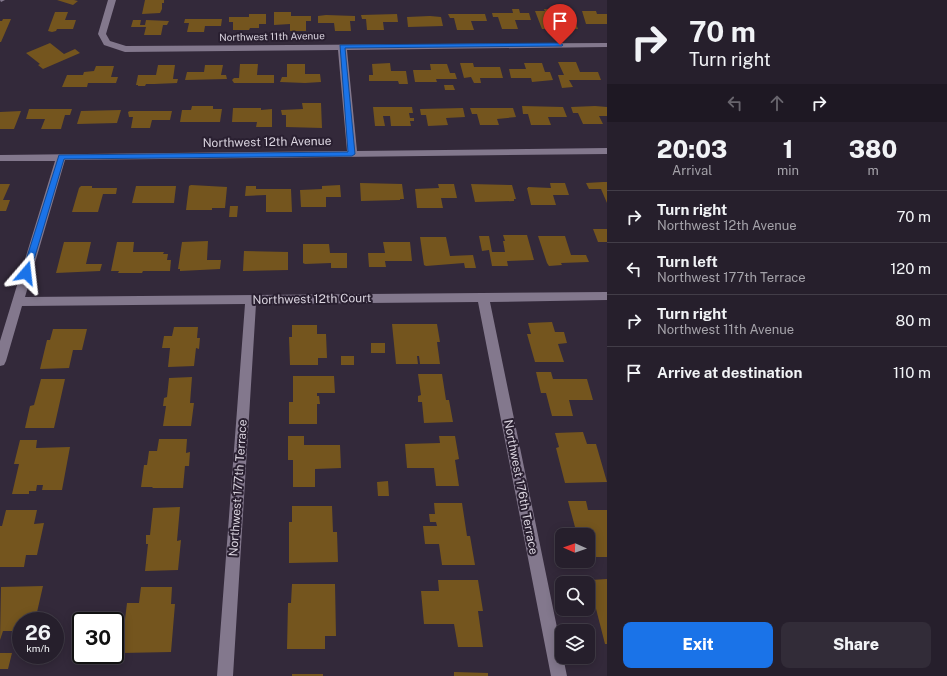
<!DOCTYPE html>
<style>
:root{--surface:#261f2c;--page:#322c38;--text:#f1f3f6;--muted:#a4a2a9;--line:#423d48;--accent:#1a73e8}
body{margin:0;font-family:"Public Sans",sans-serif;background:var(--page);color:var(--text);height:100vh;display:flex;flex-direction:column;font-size:15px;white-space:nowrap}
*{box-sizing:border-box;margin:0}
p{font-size:13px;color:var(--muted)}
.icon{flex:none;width:22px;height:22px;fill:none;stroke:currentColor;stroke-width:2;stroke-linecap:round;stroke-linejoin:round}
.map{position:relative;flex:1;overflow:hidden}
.sheet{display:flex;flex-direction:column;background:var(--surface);width:340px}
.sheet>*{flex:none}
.guide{background:#261f2c;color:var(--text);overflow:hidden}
.needle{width:26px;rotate:272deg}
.fabs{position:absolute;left:555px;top:528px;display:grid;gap:8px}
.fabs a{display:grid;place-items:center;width:40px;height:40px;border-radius:8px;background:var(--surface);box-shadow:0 2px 10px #0003,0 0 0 1px var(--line);font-size:20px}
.speed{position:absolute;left:12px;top:612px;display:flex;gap:8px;font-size:20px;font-weight:700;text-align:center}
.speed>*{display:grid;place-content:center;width:52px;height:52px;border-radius:50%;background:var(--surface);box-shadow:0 2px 10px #0003,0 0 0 1px var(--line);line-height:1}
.speed small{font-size:10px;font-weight:400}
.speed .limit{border:2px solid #111;border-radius:6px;background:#fff;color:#111}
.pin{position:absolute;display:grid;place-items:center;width:34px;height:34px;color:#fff;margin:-41px -17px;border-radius:50% 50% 50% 0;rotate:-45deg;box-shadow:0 0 4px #0007}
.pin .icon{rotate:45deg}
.me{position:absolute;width:44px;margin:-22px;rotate:17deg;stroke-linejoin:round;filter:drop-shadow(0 0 3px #0008)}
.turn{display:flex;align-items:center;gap:14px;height:84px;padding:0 16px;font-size:18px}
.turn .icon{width:52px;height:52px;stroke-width:2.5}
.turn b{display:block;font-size:28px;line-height:34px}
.lanes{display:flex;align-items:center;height:38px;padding:0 16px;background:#0003;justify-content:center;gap:20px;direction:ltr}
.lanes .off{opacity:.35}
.eta{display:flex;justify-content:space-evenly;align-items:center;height:68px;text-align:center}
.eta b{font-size:24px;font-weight:800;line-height:28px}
.action{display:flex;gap:8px;margin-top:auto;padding:8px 16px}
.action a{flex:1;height:46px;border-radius:8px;background:var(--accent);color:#fff;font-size:16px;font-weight:800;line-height:46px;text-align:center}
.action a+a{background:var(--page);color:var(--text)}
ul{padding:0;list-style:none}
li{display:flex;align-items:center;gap:12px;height:52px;padding:0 16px;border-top:1px solid var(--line)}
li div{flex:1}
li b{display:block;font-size:15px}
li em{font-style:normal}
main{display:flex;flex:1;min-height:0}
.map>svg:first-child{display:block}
.building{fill:#74551e}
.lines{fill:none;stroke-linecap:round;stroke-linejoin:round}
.minor{fill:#83788d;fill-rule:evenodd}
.route{fill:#1a73e8;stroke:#114b97}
.labels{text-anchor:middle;stroke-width:4;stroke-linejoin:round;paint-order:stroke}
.far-street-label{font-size:10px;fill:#dbd5e0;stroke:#291f30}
.street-label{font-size:12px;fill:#dbd5e0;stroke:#291f30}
</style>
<main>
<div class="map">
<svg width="607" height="676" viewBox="0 0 607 676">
<rect width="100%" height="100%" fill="#33293a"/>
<path class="building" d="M57 0H74L78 1 73 5Z
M145 0H164V3H162V9L160 13 142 14Z
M512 9H519L520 13H529L531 20H515L518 29H502L498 17H493L492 13H513Z
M544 9 571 11 578 29H565L563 27V29H542L535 11H545Z
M582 11H596L597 14H607V24H586Z
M55 12H68L65 20H76L73 29H57L56 31 52 32 48 31Z
M274 12H291V16H311V21H306V31H290V24L274 25Z
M249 14H266V24H259V28H250L249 30H233V22H229V17H249Z
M397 14 398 22H383L384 30H367L366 19H362L361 15Z
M448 14H485L487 21H471L474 30H457L454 18H450Z
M326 15 355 16V21H350L351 31H335L334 23H318V16Z
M430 16 441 17 443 26 408 27 407 17Z
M3 19H11L1 42H0V21H2Z
M185 19H222L221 26H205L204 32H187L189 23H184Z
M133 20H141L140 25H145L146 20 169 21 167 25H163L161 35H144L146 27H131Z
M50 43 64 54 75 49 80 53 43 69 38 65 40 64 26 53Z
M558 62H576L580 72H598L601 80H569L573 87 562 88 558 75H564Z
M390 63 391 71H406L408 84H399L398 81H369V75H373L372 64Z
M460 63H473L474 67H500L503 78H480L481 83H474L471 77 464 78Z
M524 63H542L545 72H550L553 80 532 82 531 78H511L509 69H526Z
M240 64H258L257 75H274V83H234L232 80 234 78H239Z
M287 64H305V74H320L321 82 305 83 280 82 282 77H287Z
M430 64H447L450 73H455L457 79H436L437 82H415L413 70H431Z
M158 65H175L173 79H178L177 83 154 84H146L145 86H138V85H136L138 75H156Z
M205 65H223L221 75H226L227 79 185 80 187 72H204Z
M96 66H114L111 77H118L116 83H88L87 87H62L67 75H83L84 72 94 71Z
M444 85H453L455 90H445Z
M302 103H321L322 128 286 127V115H282L281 110 303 109Z
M192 106H213V109H222L220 122H180L182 110H191Z
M522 106 563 107 567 117H548L551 125H531L528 114H523Z
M595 106 607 107V116H599L603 124H583L578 113H573L571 107Z
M373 107H412L413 113H409L410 118H414V121H410L411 126H391L390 116H383L385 126H375Z
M233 108H261V110L272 109V127H256L257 122H232Z
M463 108 465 117 446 118 448 125 428 126 426 115H421L420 109Z
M470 108H513L516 117 497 119 499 125H480L477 114H472Z
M29 109H72L70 115H65L61 129H41L45 119H26Z
M121 110 117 123 77 124 81 111Z
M21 111 14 129H0V112Z
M130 111H172L170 120H152L150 128H131L133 117H129L128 112Z
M603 182H607V203L601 189H589L586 183Z
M360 183 402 184 404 199H400V200L361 201Z
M550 183H565L569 195H553L556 205H531L527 188H528V187L551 188Z
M0 184H10L3 200H10L6 211H0Z
M438 184H454L457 198H441L443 208H417L415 189 439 188Z
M471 184 512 185 516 199H514V201L475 202Z
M191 185 227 187 225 208H212V210H186L189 186Z
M340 185 341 197H326V207H301L300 190 322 189V186Z
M81 186H92V188H117L116 194H103L98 212H72L79 188Z
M136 186H176L174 203H132Z
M246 186H256V189H291L292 212H266V195L245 196Z
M230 206H238L237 217H229Z
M593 229H607V242H598Z
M503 235H527L534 260 507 261 508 266H492L489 250 482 251 479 236H489L492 252H505L503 241H505Z
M538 236H565L571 255H586L589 262 561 263 562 265 549 266 547 263Z
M420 237H446L450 256 473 255 476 268H465L464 263 426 266 424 265Z
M208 241 207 260H221L220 269 180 271V269H178L182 242Z
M64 242H91L86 264H102L100 271 56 273Z
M117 242H134L133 252H164L163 254H168L167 260H171L170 271H143L142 273H118L119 271H111Z
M383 242H410L412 261H385L386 267H369L368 253H385Z
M303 244H329L330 253H347V268H331V263L305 264 303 263Z
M244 251 288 252V270L243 271Z
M552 322 555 332H564L567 343 558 344 564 362H535L527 334H531L528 323Z
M392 324H437L440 342H437L440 364H420L419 356H417L418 364H396Z
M292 325H317V334H326L327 358H318V365H290L289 337H292Z
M174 327H198L197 338H200L199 349 196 348 194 366 168 367 170 348H162L164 336H172Z
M53 329H87L82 350H73L69 368 40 369 47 340H50Z
M371 343H385V353H371Z
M341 356H354V365H341Z
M536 372H551L553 379H587L593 400H569L573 416H552L546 393H541Z
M418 374H442L446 400H449L453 422 424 423 422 402H418V396L421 395Z
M293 376H334L335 393H317V396H319L320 404H317V424H289V402H293Z
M192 377 190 403H194L191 426H163L166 406H163L164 398 167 397 169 378Z
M41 379H65L54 428H25L30 406 34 405Z
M583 432 587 444H596L607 482 565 483 556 448 559 447 555 433Z
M288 436H304V445H340L341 468 315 469V487H293V460H288Z
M439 436H455L459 459 455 460 459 486H436L434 468H407L405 444 440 443Z
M159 439H187L186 453 190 452 189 466H185L183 488H152L153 487H141L144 465H147L149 451H157Z
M20 440H37L36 448 70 447 62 490H42L43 485H37L36 491H29V494H12L19 464H14Z
M388 481 389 496H378L377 482Z
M568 501H586L588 510H607V557H588V535H582L580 527H575Z
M434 503H462L467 536H470L475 565H442L439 544H425L423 526H437L436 522H430L429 514H435Z
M292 506H332L333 532H337L338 562 289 563V522H292Z
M180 507 177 541 181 540 178 570 145 571 148 544H146V535H150L153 508Z
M6 510H37L34 524 44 523 37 555H26L24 567H0V526H2Z
M607 579V644H605L593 597H596L591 580Z
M438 580H478L483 611H478L483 647H458L454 624H424L421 591H439Z
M292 584H335L336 636H325V649H287L288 603H291Z
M43 586 35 621H21V631H3L0 640 1 587Z
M141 587H172L171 604H175L171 652 121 653 127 603H139Z
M0 653H12L8 669H0Z
M454 672 488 673V676H454Z
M292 674H323V676H292Z"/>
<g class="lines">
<path class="minor" d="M0 0H5L1 2Z
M108 0H116L106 34 110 41 126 46 607 43V47L347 50 357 151 607 148V154L65 160 25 297 607 292V300L490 302 567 676H551L478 302 256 304 233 676H217L245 304 22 306 6 361 4 365 0 366V341L55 161H0V155L347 151 338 50 125 52 104 45 98 34Z"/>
</g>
<path class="route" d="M560 43 563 45 562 46 345 48 355 154 352 156 64 159 30 273 26 276 22 273 59 155 348 152 340 45Z"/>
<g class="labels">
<g class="far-street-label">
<text transform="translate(272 36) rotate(-1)" y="4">Northwest 11th Avenue</text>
</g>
<g class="street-label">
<text transform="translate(267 142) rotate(-1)" y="4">Northwest 12th Avenue</text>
<text transform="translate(312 299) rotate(-1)" y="4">Northwest 12th Court</text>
<text transform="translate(521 487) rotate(79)" y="4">Northwest 176th Terrace</text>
<text transform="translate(238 488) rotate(-86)" y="4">Northwest 177th Terrace</text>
</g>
</g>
</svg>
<div class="fabs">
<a><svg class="needle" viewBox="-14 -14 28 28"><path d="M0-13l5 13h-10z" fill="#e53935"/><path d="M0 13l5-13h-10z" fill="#a4a2a9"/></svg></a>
<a><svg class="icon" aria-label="search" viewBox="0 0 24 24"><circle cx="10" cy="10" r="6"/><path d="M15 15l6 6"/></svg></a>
<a><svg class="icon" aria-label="layers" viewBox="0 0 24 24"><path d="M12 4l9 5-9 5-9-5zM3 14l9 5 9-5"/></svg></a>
</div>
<div class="speed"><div>26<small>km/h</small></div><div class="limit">30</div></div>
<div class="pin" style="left:560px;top:45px;background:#d93025"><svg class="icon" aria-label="arrive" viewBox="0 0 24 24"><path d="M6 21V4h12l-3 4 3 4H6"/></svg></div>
<svg class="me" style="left:26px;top:273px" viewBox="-20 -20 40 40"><path d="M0-17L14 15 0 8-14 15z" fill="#1a73e8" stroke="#fff" stroke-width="4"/></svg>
</div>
<section class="sheet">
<div class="guide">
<div class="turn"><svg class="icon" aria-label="right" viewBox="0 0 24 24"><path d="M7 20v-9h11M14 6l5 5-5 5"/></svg><div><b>70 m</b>Turn right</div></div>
<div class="lanes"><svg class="icon off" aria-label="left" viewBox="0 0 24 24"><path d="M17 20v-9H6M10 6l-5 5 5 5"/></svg><svg class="icon off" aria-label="ahead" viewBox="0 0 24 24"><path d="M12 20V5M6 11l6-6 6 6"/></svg><svg class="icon" aria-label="right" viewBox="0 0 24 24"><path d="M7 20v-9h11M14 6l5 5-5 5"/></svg></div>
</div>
<div class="eta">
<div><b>20:03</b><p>Arrival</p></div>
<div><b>1</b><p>min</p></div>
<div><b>380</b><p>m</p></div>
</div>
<ul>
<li><svg class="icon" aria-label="right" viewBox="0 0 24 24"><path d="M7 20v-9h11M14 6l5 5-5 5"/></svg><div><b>Turn right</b><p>Northwest 12th Avenue</p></div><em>70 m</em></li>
<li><svg class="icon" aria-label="left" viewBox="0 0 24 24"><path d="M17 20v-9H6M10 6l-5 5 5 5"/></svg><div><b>Turn left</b><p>Northwest 177th Terrace</p></div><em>120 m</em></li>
<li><svg class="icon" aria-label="right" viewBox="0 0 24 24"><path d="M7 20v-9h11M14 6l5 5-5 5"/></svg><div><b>Turn right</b><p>Northwest 11th Avenue</p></div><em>80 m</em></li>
<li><svg class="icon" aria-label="arrive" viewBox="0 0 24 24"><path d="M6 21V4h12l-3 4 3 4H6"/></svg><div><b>Arrive at destination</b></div><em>110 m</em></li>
</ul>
<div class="action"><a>Exit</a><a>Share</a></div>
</section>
</main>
